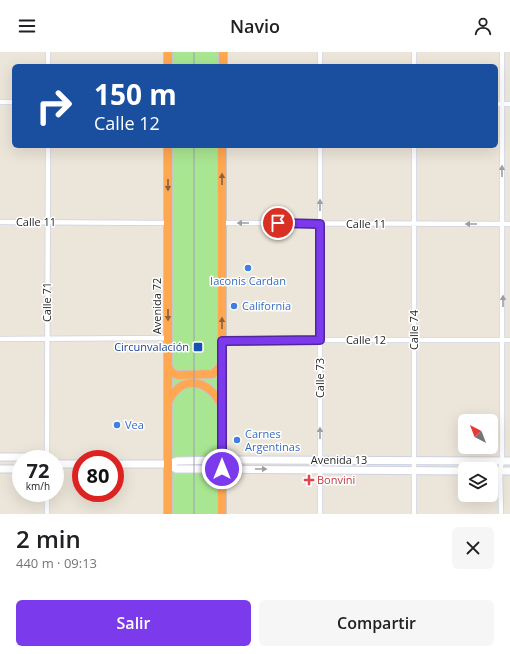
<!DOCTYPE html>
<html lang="es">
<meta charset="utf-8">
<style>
:root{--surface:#fff;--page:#f6f6f6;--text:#202124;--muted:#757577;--accent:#7c3aed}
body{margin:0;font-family:"Open Sans",sans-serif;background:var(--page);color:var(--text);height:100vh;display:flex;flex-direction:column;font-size:15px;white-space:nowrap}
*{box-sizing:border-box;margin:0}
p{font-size:13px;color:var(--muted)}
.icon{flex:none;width:22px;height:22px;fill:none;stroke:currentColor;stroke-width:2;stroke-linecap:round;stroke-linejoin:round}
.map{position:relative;height:462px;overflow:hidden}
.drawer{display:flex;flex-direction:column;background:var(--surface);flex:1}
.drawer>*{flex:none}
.banner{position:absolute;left:12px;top:12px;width:486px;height:84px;border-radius:6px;box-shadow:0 4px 16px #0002;background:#1a4fa0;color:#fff;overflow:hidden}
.needle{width:26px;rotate:318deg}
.buttons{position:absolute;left:458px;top:362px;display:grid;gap:8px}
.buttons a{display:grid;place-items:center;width:40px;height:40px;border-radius:6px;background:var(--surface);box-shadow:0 4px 16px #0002;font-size:20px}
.speed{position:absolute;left:12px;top:398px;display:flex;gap:8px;font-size:20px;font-weight:700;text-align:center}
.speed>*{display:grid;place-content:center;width:52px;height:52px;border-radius:50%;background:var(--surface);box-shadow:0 4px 16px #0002;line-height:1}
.speed small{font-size:10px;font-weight:400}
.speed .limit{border:6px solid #d22;background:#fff;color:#111}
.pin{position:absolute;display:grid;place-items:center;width:34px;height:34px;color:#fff;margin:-17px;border:2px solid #fff;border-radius:50%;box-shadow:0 1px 4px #0007}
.me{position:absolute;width:44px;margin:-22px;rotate:0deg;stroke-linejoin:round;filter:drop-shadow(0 0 3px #0008)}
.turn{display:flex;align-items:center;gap:14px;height:84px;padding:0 16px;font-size:18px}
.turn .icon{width:52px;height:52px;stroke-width:2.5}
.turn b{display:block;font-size:28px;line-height:34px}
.round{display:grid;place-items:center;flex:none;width:42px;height:42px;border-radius:6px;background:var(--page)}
.summary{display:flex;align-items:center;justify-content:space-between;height:68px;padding:0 16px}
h1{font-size:24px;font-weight:600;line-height:30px}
.cta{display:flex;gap:8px;margin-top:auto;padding:8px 16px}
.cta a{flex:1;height:46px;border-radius:6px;background:var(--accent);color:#fff;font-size:16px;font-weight:600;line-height:46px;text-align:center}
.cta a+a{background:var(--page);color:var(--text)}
header{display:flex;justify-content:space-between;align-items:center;height:52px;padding:0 16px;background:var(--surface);font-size:18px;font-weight:600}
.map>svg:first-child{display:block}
.green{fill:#a9e692}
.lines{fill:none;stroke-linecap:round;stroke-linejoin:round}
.street-casing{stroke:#ced1e2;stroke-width:6}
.secondary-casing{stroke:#ced1e2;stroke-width:9}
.highway-casing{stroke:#c7c7c7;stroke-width:10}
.street{stroke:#fff;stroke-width:4.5}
.secondary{stroke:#fff;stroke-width:7}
.highway{stroke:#ffa751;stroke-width:8}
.tram{stroke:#9c9eb4;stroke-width:1}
.oneway{fill:#9e9e9e}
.oneway2{fill:#89613a}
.route-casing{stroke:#51269a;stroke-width:10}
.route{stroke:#7c3aed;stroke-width:7}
.shop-dot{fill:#3f7fe0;stroke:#fff;stroke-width:1.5}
.transit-dot{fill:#1a4fb4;stroke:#fff;stroke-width:1.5}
.health-dot{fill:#e0444e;stroke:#fff;stroke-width:1.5}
.labels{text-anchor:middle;stroke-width:3;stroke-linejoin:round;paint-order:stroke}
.street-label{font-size:11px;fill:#282828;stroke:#fff}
.shop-label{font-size:11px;fill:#366cbe;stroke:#fff;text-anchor:start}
.transit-label{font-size:11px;fill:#164399;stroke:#fff;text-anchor:end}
.health-label{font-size:11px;fill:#be3a42;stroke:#fff;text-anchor:start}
</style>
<header><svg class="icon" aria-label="menu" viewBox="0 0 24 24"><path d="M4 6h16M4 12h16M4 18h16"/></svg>Navio<svg class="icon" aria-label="person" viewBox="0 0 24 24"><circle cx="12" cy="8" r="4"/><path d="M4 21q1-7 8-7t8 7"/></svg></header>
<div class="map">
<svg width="510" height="462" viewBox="0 0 510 462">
<rect width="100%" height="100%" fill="#ece5d9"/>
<path class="green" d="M171 0H218V14H171Z
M170 94H217V315L213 320 177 321 172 318Z
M217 322V339C201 324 189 323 171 337L170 323Z
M187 335H198L209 340 217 352V406H171V351L176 342Z
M217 419V462H172L171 420Z"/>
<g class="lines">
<g class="street-casing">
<path id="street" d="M320 0V14
M414 0V14
M48 14V0
M0 50H14
M496 52H510
M320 94V462
M0 170 168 171
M222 171 510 172
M0 287 168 286
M222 289 320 288H510
M47 407 48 94
M47 462V441
M414 462V94
M501 462 500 419 502 409V0"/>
</g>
<g class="secondary-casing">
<path id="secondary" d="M0 405H38L40 407
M55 412H81
M115 412H168L177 409 222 408 510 409
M168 412 176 417H193L465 419
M0 417H21
M491 419H510"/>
</g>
<g class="highway-casing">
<path id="highway" d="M168 14V0
M223 14V0
M168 94V462
M168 315 172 321 178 323 213 322 222 313
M168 350C181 322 208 327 221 352
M222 462V94"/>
</g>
<use href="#street" class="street"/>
<use href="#secondary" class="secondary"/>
<use href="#highway" class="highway"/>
<path class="tram" d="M194 14V0
M194 462V94"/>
</g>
<defs><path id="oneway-solid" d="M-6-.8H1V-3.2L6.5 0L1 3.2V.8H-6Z"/></defs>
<g class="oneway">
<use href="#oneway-solid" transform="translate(502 119) rotate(-90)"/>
<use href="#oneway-solid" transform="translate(320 153) rotate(-90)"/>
<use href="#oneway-solid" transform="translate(243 171) rotate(-180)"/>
<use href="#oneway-solid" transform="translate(471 172) rotate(-180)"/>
<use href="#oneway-solid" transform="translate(503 249) rotate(-90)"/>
<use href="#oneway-solid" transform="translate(320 381) rotate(-90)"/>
<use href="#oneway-solid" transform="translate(261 417)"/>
</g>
<g class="oneway2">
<use href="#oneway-solid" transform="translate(222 127) rotate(-90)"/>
<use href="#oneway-solid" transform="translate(168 133) rotate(90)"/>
<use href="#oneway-solid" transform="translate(168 263) rotate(90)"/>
<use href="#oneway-solid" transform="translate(222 271) rotate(-90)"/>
</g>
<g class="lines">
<g class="route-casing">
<path id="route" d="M222 417V289L320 288V172L278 171"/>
</g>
<use href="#route" class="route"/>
</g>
<g class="shop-dot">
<circle cx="248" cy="216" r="4"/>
<circle cx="234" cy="254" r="4"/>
<circle cx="117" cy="373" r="4"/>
<circle cx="237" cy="388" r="4"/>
</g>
<rect class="transit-dot" x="193" y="290" width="10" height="10" rx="2"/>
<path class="health-dot" d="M307 422h4v4h4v4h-4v4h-4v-4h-4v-4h4z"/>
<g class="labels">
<g class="street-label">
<text x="36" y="174">Calle 11</text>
<text x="366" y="176">Calle 11</text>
<text transform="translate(47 250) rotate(-90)" y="4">Calle 71</text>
<text transform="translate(157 254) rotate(-90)" y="4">Avenida 72</text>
<text transform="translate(414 278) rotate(-90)" y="4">Calle 74</text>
<text x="366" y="292">Calle 12</text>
<text transform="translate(320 326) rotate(-90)" y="4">Calle 73</text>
<text x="339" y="412">Avenida 13</text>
</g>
<g class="shop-label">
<text x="248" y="233" text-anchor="middle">Iaconis Cardan</text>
<text x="242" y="258">California</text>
<text x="125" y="377">Vea</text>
<text x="245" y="386">Carnes<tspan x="245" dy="13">Argentinas</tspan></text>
</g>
<g class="transit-label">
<text x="189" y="299">Circunvalación</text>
</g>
<g class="health-label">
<text x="317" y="432">Bonvini</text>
</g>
</g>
</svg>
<div class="buttons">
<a><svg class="needle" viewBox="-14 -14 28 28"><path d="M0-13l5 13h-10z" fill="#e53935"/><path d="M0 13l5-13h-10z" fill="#757577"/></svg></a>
<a><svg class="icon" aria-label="layers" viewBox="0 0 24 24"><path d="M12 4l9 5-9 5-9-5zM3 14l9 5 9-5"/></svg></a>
</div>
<div class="speed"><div>72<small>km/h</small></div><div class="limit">80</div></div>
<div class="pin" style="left:278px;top:171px;background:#d93025"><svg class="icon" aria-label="arrive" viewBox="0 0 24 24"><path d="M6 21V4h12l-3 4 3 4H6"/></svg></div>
<svg class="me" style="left:222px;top:417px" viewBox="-20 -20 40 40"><circle r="17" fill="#7c3aed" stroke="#fff" stroke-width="3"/><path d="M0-11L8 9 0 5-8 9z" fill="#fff"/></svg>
<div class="banner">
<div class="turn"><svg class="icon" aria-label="right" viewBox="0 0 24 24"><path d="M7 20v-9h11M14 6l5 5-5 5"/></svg><div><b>150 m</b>Calle 12</div></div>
</div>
</div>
<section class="drawer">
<div class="summary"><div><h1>2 min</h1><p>440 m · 09:13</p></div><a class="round"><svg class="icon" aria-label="close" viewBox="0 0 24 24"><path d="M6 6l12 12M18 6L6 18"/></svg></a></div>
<div class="cta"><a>Salir</a><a>Compartir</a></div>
</section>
